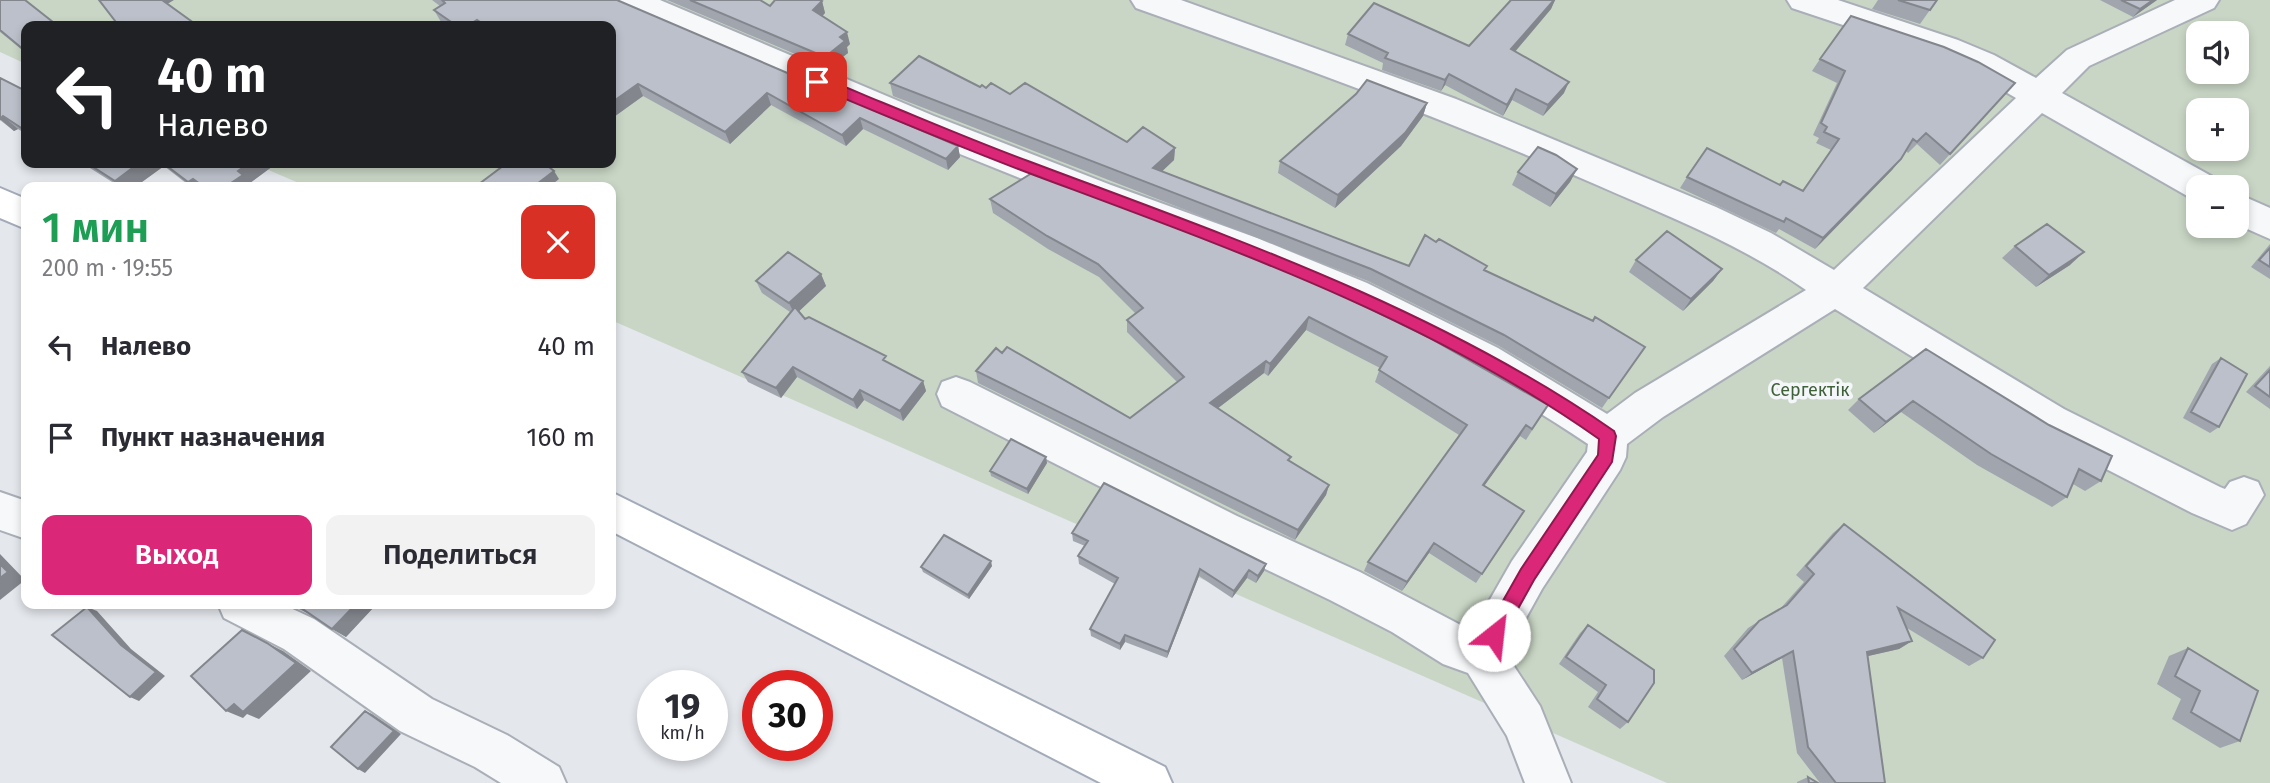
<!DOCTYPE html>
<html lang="ru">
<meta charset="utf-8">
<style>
:root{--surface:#fff;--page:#f2f2f3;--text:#2b2b33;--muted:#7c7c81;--accent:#db2777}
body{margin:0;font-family:"Fira Sans",sans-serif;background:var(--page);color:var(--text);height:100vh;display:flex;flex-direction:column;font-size:26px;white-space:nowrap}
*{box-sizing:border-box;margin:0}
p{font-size:23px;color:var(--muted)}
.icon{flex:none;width:38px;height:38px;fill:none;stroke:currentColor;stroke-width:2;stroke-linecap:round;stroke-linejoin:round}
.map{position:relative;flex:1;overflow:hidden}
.panel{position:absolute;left:21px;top:182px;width:595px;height:427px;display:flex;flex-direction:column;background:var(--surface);border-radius:14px;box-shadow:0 4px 10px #0003}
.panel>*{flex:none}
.banner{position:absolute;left:21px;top:21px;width:595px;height:147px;border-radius:14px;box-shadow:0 4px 10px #0003;background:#202124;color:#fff;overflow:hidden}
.buttons{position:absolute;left:2186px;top:21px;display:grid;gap:14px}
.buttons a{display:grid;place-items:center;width:63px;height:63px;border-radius:14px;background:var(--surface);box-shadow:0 4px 10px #0003;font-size:35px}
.speed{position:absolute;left:637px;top:670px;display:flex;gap:14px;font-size:35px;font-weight:700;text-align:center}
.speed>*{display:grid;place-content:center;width:91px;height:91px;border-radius:50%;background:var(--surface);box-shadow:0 4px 10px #0003;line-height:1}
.speed small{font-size:18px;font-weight:400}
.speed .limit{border:10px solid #d22;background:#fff;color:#111}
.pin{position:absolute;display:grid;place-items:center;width:60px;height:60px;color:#fff;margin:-30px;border-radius:14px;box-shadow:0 4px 10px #0006}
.me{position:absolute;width:77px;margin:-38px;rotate:29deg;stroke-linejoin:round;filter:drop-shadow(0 0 5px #0008)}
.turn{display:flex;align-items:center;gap:24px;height:147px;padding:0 21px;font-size:32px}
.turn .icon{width:91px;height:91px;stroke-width:2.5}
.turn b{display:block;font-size:49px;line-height:60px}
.round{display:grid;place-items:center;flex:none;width:74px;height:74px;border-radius:14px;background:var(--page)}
.headline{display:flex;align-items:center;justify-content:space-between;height:119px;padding:0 21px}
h1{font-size:42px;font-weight:600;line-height:52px;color:#1e9e55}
.primary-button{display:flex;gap:14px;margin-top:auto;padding:14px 21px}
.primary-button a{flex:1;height:80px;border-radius:14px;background:var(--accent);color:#fff;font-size:28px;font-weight:600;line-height:80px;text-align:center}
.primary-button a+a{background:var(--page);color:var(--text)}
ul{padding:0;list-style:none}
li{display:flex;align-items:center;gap:21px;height:91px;padding:0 21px}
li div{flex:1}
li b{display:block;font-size:26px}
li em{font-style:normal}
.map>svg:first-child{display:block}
.green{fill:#c9d6c5;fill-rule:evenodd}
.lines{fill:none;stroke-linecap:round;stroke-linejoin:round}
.minor-casing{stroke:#a9aeb7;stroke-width:4}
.major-casing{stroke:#a3abb8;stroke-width:4}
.minor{fill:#f7f8fa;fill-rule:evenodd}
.major{fill:#fff;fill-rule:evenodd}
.wall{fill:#a1a5ae}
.shaded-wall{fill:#83868d}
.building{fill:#bbc0ca;stroke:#83868d;stroke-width:2}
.route{fill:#db2777;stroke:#8e194d;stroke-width:2}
.labels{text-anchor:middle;stroke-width:7;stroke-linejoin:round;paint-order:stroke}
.park-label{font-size:18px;fill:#3f6138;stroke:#f4f6f9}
</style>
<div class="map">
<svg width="2270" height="783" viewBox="0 0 2270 783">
<rect width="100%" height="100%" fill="#e4e7ec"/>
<path class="green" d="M0 0H2270V783H1667L611 320V187H308L252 163H611V26H26V64L0 52ZM2198 33H2236V72H2198ZM2198 110H2236V149H2198ZM2198 187H2236V226H2198Z"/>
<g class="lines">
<g class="minor-casing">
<path id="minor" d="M615 0H660L934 116 1111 185 1257 238 1367 283 1498 348 1607 414 1635 393 1806 290C1742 245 1668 216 1597 185 1446 119 1291 63 1136 8L1131 0H1181L1456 99 1716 207 1771 233 1834 270 2016 98 1970 71 1936 56 1792 8 1787 0H1838L1958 40 1994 55 2036 78 2067 50 2175 0H2219L2214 8 2089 66 2062 93 2213 177 2218 187H2198V200L2189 197 2042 113 1863 288 2064 409 2220 487 2225 489 2230 482 2244 477 2258 482 2264 495 2246 524 2232 530 2192 513 2036 433 1835 309 1663 417 1627 444 1626 457 1620 470 1542 589 1506 654 1540 706 1571 783H1525L1507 736 1468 673 1443 664 1392 632 1330 600 1209 542 942 406 937 394 942 382 956 377 970 382 1237 516 1360 572 1472 631 1512 561 1587 452 1588 444C1482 373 1370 315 1253 267 1192 241 1129 221 1068 197 917 138 768 75 620 8Z
M2236 193 2270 208V239L2236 224Z
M0 492 26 501V539L0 530Z
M218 604H282L314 619 432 699 507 735 559 767 566 783H501L475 767 400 731 284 649 224 618Z"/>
</g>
<g class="major-casing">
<path id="major" d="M0 188 26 199V229L0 218Z
M611 492 1165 767 1172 783H1101L611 531Z"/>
</g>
<use href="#minor" class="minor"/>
<use href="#major" class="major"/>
</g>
<path class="wall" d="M0 0 26 26V53L0 32Z
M432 0H617L958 146 960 157 948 170 863 129 846 146 771 105 730 144 643 96 611 119V26H447L441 22 434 10 440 6Z
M667 0H760L770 6 822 1 825 13 822 16 850 44 847 47 848 53 828 68Z
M1511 0H1555L1551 9 1515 52 1564 93 1543 116 1512 100 1503 116 1445 85 1441 91 1382 70 1383 63 1345 45 1348 34 1469 46Z
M1878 0H1937L1920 24 1872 9Z
M2100 0H2157L2133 17Z
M1820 59 2015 83 1940 165 1917 144 1908 153 1906 151 1892 170 1815 249 1779 229 1776 233 1680 188 1687 177 1780 185 1802 191 1831 150 1816 143 1819 138 1813 135 1837 83 1812 71Z
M0 78 26 91V134L18 129 14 131 0 120Z
M890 83 986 88 1010 94 1127 142 1175 148 1174 160 1162 171 1409 266 1485 271 1645 347 1602 408 1499 346 1368 281 893 96Z
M1427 103 1423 116 1401 146 1335 208 1278 173 1280 161Z
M82 163H277L250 183 254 187H191L164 166 135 187H120Z
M1577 169 1570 182 1550 207 1512 185 1518 172Z
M990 199 1548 405 1526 440 1520 436 1484 486 1524 511 1476 583 1429 553 1402 591 1364 571 1368 562 1459 435 1375 382 1380 368 1306 330 1268 376 1264 373 1218 408 1290 461 1329 485 1326 495 1295 540 978 383 976 371 1002 353 1130 418 1177 382 1127 332V320L1136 314 1099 277 1048 249 993 213Z
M2270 244V279L2251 267Z
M2015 246 2070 265 2036 287 2002 258Z
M1636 260 1722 269 1713 281 1683 311 1629 272Z
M821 274 826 286 799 311 805 319 923 381 926 391 903 421 864 400 857 409 797 377 781 398 748 382 742 372 790 312 762 293 756 281Z
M1926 349 2101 481 2085 491 2073 484 2067 497 2052 507 1977 465 1901 412 1874 433 1848 410 1859 399Z
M2221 358 2219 427 2210 433 2183 418 2212 364Z
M2270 366V409L2246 392Z
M1047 463 1028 494 991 476 990 471Z
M1844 524 1983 658 1969 666 1907 628 1912 641 1899 649 1868 656 1885 783H1820L1797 753 1782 658 1742 680 1724 656 1748 628 1759 621 1780 609 1804 582 1796 575 1833 533Z
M1072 533 1266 564 1264 571 1256 583 1247 578 1232 598 1199 576 1167 658 1125 642 1120 650 1091 636 1090 629 1115 584 1079 564 1078 556 1085 546 1073 541Z
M992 566 969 599 923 572 921 567Z
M288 604H366L373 608 346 637 309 614Z
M1588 625 1628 722 1620 729 1588 707 1598 692 1559 664 1580 633Z
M2188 648 2240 741 2220 748 2172 719 2181 699 2157 684 2169 656Z
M1808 777 1818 783H1797V782Z"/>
<path class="shaded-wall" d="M159 0H174L164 6Z
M1554 0H1555L1551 9 1507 61 1511 49Z
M2153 0H2157L2133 17 2140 9Z
M822 1 825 13 817 22 813 10Z
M477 20 481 26H467Z
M847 32 850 44 847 47 848 53 828 68 825 57 840 37Z
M1449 74 1445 85 1441 91 1445 80Z
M1569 82 1564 93 1543 116 1548 105Z
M638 84 643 96 611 119V103Z
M1516 89 1512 100 1503 116 1507 105Z
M767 93 771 105 730 144 725 132Z
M1427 103 1423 116 1401 146 1335 208 1338 195Z
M3 116 18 129 14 131 0 119Z
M860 118 863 129 846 146 842 135Z
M958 146 960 157 948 170 946 159Z
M1175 148 1174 160 1153 180V168Z
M1901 159 1892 170 1815 249 1823 238Z
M139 163H161L164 166 135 187H122L115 181Z
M249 163H277L250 183 254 187H225L238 171Z
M1577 169 1570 182 1550 207 1556 194Z
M554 171 559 179 549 187H533Z
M193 179 202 187H193L188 182Z
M2084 252 2070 265 2036 287 2049 275Z
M1722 269 1713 281 1683 311 1691 299Z
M821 274 826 286 795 315 789 303Z
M1309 317 1306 330 1268 376 1270 364Z
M1266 361 1264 373 1209 415 1210 403Z
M793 367 797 377 781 398 776 388Z
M923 381 926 391 903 421 900 411Z
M860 390 864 400 857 409 853 400Z
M1913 401 1901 412 1874 433 1886 422Z
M1526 425 1520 436 1477 496 1483 485Z
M1046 457 1047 463 1028 494 1027 489Z
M1329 485 1326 495 1295 540 1298 530Z
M1434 543 1429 553 1402 591 1407 582Z
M0 554 25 580 0 600Z
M991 561 992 566 969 599 968 595Z
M1266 564 1264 571 1256 583 1258 576Z
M1200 569 1199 576 1167 658 1168 652Z
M1249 570 1247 578 1232 598 1234 591Z
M356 604H366L373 608 346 637 332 629Z
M87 607 97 611 131 649 165 676 139 701 130 697 121 645Z
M1125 635V642L1120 650V644Z
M1912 641 1899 649 1855 659 1867 652Z
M267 643 283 651 311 671 259 719 247 714 243 718 226 711Z
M1793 651 1782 658 1742 680 1752 673Z
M365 711 372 714 401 734 365 773 358 769Z"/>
<path class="building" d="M0 0H25L58 26H26V49L24 50 0 30Z
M99 0H162L198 26H119Z
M442 0H617L958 146 946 159 860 118 842 135 767 93 725 132 638 84 611 103V26H486L477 20 467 26H457L434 10 445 3Z
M690 0H760L770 6 775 0H820L822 1 813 10 847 32 840 37 845 41 825 57Z
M1511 0H1554L1511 49 1569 82 1548 105 1516 89 1507 105 1449 74 1445 80 1385 58 1388 53 1348 34 1374 3 1469 46Z
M1898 0H1937L1930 10Z
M2121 0H2153L2140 9Z
M1851 16 1944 47 1978 62 2015 83 1950 154 1926 133 1917 142 1913 139 1901 159 1823 238 1786 218 1784 222 1687 177 1707 148 1780 185 1783 181 1803 191 1839 139 1824 132 1827 127 1821 123 1845 71 1820 59Z
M919 56 980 87 982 85 986 88 991 83 1010 94 1025 83 1127 142 1143 127 1175 148 1153 168 1409 266 1425 235 1436 242 1439 239 1487 266 1484 270 1593 321 1595 317 1645 347 1609 398 1504 335 1371 269 890 83Z
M0 78 26 91V131L3 116 0 119Z
M1367 80 1427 103 1405 133 1338 195 1280 161 1356 94Z
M1538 147 1556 155 1577 169 1556 194 1518 172Z
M87 163H139L115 181Z
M163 163H249L238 171 243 175 225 187H204L193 179 188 182Z
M507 163H544L554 171 533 187H475Z
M1032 173 1231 247 1342 295 1428 337 1548 405 1532 429 1526 425 1483 485 1524 511 1482 574 1434 543 1407 582 1368 562 1467 425 1379 370 1387 357 1309 317 1270 364 1266 361 1210 403 1291 457 1288 460 1329 485 1298 530 976 371 996 348 1002 353 1007 347 1130 418 1184 377 1127 320 1143 308 1098 264 1047 236 990 199Z
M2047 224 2084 252 2049 275 2015 246Z
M1667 231 1722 269 1691 299 1636 260Z
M2270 248V267L2259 260Z
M788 252 821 274 789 303 756 281Z
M795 307 805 319 809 317 886 356 883 360 923 381 900 411 860 390 853 400 793 367 776 388 742 372Z
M1926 349 2049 425 2112 456 2101 481 2079 469 2067 497 1991 454 1913 401 1886 422 1859 399Z
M2221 358 2247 374 2219 427 2191 412Z
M2270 370V397L2255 386Z
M1011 439 1046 457 1027 489 990 471Z
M1104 483 1266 564 1258 576 1249 570 1234 591 1200 569 1168 652 1125 635 1120 644 1090 629 1118 578 1078 556 1088 541 1072 533Z
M1844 524 1995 640 1983 658 1898 608 1912 641 1867 652 1885 783H1836L1808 747 1793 651 1752 673 1734 649 1759 621 1787 605 1814 574 1806 566Z
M944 535 991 561 968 595 921 567Z
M0 564 8 572 0 578Z
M291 604H356L332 629 301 608Z
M87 607 121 645 156 672 130 697 52 635Z
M1588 625 1654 670V683L1628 722 1597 699 1606 685 1566 657Z
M242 630 267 643 296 663 243 712 234 704 226 711 191 676Z
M2188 648 2258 691 2240 741 2191 712 2200 691 2175 676Z
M365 711 394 731 358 769 331 747Z
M1808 777 1818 783H1809Z"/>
<path class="route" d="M817 77C839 83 860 94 881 102 930 122 979 143 1028 161 1230 237 1435 307 1614 431L1616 436 1612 462 1534 580 1500 641 1494 643 1487 641 1485 635 1487 629 1521 569 1598 455 1599 439C1428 318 1229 248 1034 175 959 147 886 116 812 85L810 82Z"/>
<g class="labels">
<g class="park-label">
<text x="1810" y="396">Сергектік</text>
</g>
</g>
</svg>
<div class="buttons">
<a><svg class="icon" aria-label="sound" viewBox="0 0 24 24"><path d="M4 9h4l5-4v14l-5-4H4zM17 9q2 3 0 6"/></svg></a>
<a>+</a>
<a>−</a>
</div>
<div class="speed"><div>19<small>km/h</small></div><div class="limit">30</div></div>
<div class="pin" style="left:817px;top:82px;background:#d93025"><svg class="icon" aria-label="arrive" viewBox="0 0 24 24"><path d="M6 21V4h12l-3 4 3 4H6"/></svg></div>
<svg class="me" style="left:1494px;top:635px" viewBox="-20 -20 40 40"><circle r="19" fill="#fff"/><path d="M0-13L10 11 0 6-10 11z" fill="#db2777"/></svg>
<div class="banner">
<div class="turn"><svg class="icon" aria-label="left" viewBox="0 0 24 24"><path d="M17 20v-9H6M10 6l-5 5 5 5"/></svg><div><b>40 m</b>Налево</div></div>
</div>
<section class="panel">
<div class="headline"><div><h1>1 мин</h1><p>200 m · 19:55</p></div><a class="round" style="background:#d93025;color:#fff"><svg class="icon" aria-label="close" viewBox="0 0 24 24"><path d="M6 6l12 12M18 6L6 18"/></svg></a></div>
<ul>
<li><svg class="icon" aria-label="left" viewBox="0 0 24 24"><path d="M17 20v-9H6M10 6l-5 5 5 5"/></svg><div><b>Налево</b></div><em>40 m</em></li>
<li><svg class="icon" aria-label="arrive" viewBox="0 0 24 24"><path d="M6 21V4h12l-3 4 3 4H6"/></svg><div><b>Пункт назначения</b></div><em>160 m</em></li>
</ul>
<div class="primary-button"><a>Выход</a><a>Поделиться</a></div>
</section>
</div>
